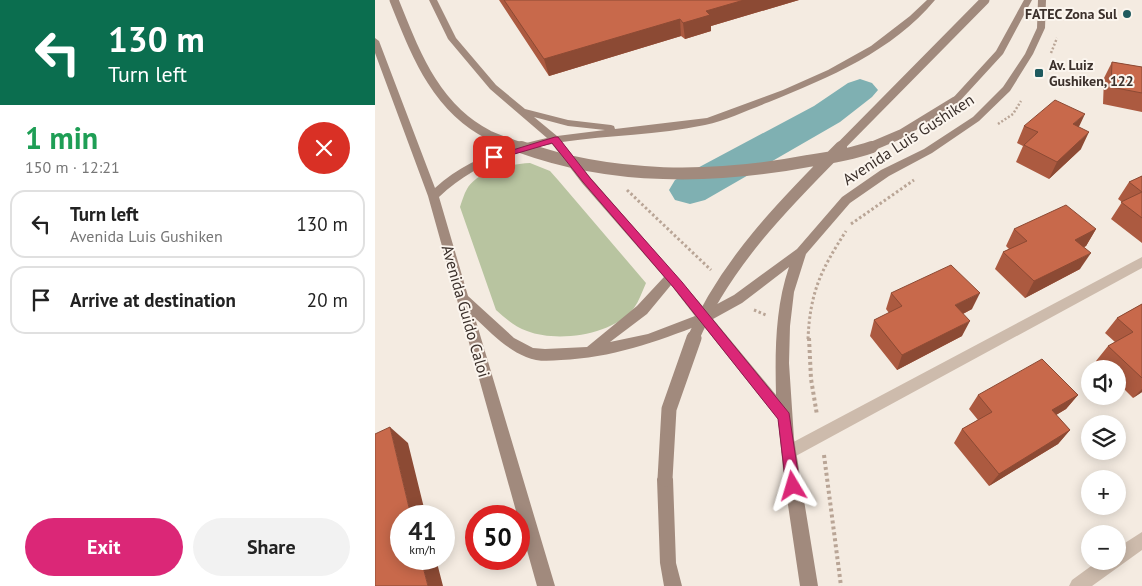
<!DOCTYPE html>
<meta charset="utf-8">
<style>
:root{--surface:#fff;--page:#f2f2f2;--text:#222;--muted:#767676;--line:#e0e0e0;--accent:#db2777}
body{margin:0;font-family:"PT Sans",sans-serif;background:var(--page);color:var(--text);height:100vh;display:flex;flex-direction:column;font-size:19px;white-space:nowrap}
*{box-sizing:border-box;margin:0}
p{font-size:16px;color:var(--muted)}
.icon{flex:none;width:28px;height:28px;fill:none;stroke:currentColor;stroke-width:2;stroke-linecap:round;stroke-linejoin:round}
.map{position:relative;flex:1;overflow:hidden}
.sheet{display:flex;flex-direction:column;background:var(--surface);width:375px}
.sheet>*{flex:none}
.guide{background:#0b6e4f;color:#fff;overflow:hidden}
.tools{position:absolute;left:706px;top:360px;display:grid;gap:10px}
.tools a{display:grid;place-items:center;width:45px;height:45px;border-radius:50%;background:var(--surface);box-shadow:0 2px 12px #0003;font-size:25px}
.speed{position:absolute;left:15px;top:505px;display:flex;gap:10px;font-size:25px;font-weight:700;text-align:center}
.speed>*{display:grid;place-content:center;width:65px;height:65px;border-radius:50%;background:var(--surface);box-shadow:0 2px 12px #0003;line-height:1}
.speed small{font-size:12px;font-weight:400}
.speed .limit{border:8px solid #d22;background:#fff;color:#111}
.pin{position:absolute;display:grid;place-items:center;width:42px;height:42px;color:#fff;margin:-21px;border-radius:10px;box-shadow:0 2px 8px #0006}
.me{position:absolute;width:55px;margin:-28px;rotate:353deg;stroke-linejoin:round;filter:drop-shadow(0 0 4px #0008)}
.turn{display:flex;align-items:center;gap:18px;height:105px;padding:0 25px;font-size:22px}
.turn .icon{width:65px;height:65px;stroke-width:2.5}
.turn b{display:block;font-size:35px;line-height:42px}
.round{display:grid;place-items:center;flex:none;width:52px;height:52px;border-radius:26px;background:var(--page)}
.summary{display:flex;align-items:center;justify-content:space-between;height:85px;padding:0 25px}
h1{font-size:30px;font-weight:600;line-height:38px;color:#1e9e55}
.primary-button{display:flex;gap:10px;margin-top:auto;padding:10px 25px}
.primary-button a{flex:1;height:58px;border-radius:30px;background:var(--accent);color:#fff;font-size:20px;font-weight:600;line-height:58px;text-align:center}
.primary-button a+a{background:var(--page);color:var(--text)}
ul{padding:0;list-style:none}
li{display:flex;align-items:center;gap:15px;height:68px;margin:0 10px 8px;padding:0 15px;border:2px solid var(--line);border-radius:15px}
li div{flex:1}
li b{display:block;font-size:19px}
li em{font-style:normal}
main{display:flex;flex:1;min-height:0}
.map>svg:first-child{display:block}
.green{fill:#b8c4a0}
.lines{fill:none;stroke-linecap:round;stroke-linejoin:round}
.river{fill:#7fb0b2;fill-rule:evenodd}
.path-far2{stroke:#b9a596;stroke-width:2.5;stroke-dasharray:2 2;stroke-linecap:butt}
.path-far1{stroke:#b9a596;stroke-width:3;stroke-dasharray:2.5 2.5;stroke-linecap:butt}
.path{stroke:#b9a596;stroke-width:4;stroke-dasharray:3 3;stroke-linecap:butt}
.service{fill:#cdbbac;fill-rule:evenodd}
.secondary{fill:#a18a7d;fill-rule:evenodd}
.secondary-bridge-far2{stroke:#a18a7d;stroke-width:9}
.secondary-bridge-far1{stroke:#a18a7d;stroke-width:12}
.secondary-bridge{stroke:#a18a7d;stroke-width:15}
.wall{fill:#ac5a40}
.shaded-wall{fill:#8c4a34}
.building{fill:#c8694b;stroke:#8c4a34}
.route{fill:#db2777;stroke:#8e194d}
.poi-dot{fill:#1f5a5e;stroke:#fbf5ee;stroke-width:2}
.labels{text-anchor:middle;stroke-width:4;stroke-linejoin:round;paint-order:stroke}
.far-poi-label{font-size:14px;font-weight:bold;fill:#3b302b;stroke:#fbf5ee;text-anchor:end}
.street-label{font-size:16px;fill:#3b302b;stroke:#fbf5ee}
</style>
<main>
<section class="sheet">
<div class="guide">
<div class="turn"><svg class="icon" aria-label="left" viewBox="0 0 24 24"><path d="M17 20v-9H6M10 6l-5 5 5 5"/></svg><div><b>130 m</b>Turn left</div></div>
</div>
<div class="summary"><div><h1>1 min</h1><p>150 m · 12:21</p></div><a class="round" style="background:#d93025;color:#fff"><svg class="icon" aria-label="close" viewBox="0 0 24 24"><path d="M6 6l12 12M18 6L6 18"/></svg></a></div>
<ul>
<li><svg class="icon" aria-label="left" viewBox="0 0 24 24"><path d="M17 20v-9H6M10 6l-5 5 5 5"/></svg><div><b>Turn left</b><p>Avenida Luis Gushiken</p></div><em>130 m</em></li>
<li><svg class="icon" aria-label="arrive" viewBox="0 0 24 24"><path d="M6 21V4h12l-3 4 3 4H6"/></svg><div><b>Arrive at destination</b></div><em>20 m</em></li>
</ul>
<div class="primary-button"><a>Exit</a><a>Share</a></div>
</section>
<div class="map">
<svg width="767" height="586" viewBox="0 0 767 586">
<rect width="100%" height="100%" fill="#f4ebe1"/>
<path class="green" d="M155 163 175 171 183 180 271 283C267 292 264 301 259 308 238 335 183 343 152 331 140 327 130 318 121 310L85 207C87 201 89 194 92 189 103 170 136 164 155 163Z"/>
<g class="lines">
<path class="river" d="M485 79 497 83 503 90 497 97 465 122 330 200 315 204 300 200 294 190 300 180 439 106 473 83Z"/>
<path class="path-far2" d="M676 53 682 38
M623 124 638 114 646 101"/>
<path class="path-far1" d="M252 190 336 270
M476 224 539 180
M379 310 391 315
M433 339C435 292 446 270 471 231"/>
<path class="path" d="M434 338 436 379 442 415
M449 455 466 586"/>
<path class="service" d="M767 257V268L419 457 414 459 409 457 406 452 409 447Z
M767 532V550L717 586H694L697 580 723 561H742V548Z"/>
<path class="secondary" d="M54 0H62L81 38 121 85 150 109 193 120 236 125 239 126 240 129 332 118 408 90 453 70 496 46 535 16 552 0H560C518 51 453 78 394 102 373 110 352 120 330 125 283 135 234 135 187 142L215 177 331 310 359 295 422 249 467 197 506 170 549 149 598 117 628 87 650 54 662 28 663 0H671L670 28 658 54 635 91 604 121 557 153 514 176 475 203 431 254 419 292 415 326 414 363 419 439 443 586H425L409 478 403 419 327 324C281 342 236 358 186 360 174 361 162 362 151 357 130 348 116 333 100 318L180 586H162L53 196 0 53V38L4 41 60 188C92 159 131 147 172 138L115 89 73 39ZM159 117 193 126 230 130 182 136ZM177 144 207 183 289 277 262 306 212 347 170 349 158 348 139 338 93 296 64 197C96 167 134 152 177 144ZM414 267C400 308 400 352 401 395L338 319 367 303ZM296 285 320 316 273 334 235 342 272 314Z
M649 0H657L628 54 583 103H577V99L621 51Z
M290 471 295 474 298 479 301 563 307 586H289L285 563 282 479 285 474Z"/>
<path class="secondary-bridge-far2" d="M19 0C40 52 60 108 114 135 125 140 138 144 149 148
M464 148 610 0
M493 148 526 134 580 101"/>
<path class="secondary-bridge-far1" d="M146 147C237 180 339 179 433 161 454 158 477 154 497 147
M318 339C350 264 409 204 466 147"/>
<path class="secondary-bridge" d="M290 479 294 409 319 338"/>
</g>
<path class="wall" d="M124 0H424L336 26V31L310 39 306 36 174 76Z
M737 62 767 67V112L728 104 729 78Z
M649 126 704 127 706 149 674 179 641 162 648 146 642 143Z
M767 176V243L736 219 747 202 743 199 754 182Z
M639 229H721L711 246 709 247 705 269 650 298 620 269 628 252 634 249 631 246Z
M516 293 597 309 588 314 587 336 522 370 495 336 499 320 514 313 511 309Z
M767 304V392L758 398 742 382V369H729L721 361 733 346 740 342 730 333 742 318Z
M603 395H703L691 409 681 415 695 430 683 444 614 486 579 443 587 429 603 420 594 409Z"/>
<path class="shaded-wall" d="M369 0H424L336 26V31L310 39 308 23 331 11Z
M305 19 306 36 174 76 169 59Z
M710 114 702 131 698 124Z
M714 132 706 149 674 179 682 162Z
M721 229 711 246 691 256 700 240Z
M716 253 705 269 650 298 659 281Z
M605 293 597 309 574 321 580 305Z
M595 321 587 336 522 370 527 355Z
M767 389V392L758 398Z
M703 395 691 409 666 424 677 410Z
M15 427 33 443 51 516H36Z
M695 430 683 444 614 486 624 474Z
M46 559H61L68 586H53Z"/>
<path class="building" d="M129 0H369L331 11 335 15 308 23 305 19 169 59Z
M737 62 767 67V93L736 87Z
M680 100 710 114 698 124 714 132 682 162 649 145 663 132 649 126Z
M767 176V192L754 182Z
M767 192V218L746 202Z
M691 205 721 229 700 240 716 253 659 281 628 252 652 241 639 229Z
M576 265 605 293 580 305 595 321 527 355 499 320 527 306 516 293Z
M767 304V378L733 346 758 332 742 318Z
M667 359 703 395 677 410 695 430 624 474 587 429 617 412 603 395Z
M15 427 36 516H26V559H46L53 586H0V434Z"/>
<path class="route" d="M180 137H183L215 178 307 282 414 413 425 486 423 491 418 493 413 491 411 486 403 419 299 288 208 182 177 143 119 160 115 157Z"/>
<g class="poi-dot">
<circle cx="752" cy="14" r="5"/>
<rect x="659" y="68" width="10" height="10" rx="2.5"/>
</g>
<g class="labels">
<g class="far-poi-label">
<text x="742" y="19">FATEC Zona Sul</text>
<text x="674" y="70" text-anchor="start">Av. Luiz<tspan x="674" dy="16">Gushiken, 122</tspan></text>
</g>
<g class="street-label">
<text transform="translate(533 139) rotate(-33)" y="6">Avenida Luis Gushiken</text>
<text transform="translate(91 311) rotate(74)" y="6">Avenida Guido Caloi</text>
</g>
</g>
</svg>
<div class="tools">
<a><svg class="icon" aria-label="sound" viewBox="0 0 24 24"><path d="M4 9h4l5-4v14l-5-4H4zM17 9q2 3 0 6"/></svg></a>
<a><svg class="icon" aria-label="layers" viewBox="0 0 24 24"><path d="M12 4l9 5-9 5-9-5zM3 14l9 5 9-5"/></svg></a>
<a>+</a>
<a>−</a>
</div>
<div class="speed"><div>41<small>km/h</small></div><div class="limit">50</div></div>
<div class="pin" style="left:119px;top:157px;background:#d93025"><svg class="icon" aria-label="arrive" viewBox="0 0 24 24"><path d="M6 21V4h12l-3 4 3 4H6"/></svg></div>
<svg class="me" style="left:418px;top:486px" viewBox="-20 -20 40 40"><path d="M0-17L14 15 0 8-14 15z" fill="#db2777" stroke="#fff" stroke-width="4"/></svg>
</div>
</main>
